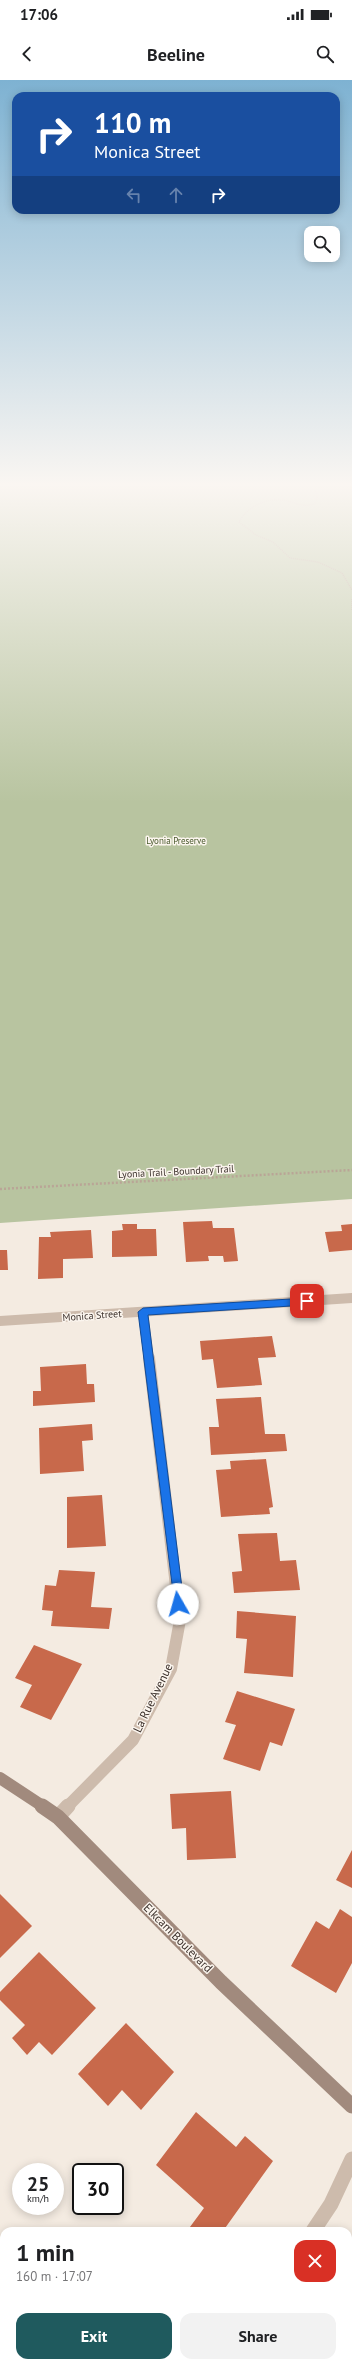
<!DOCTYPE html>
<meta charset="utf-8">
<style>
:root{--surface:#fff;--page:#f2f2f2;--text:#202124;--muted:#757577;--accent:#1f5a5e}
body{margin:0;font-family:"PT Sans",sans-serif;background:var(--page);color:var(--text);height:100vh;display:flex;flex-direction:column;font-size:15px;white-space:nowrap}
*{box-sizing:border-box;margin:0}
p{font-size:13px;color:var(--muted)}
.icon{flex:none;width:22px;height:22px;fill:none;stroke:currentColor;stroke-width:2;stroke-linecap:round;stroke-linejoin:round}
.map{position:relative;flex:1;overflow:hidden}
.side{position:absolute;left:0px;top:2147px;width:352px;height:140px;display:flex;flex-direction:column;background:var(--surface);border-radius:12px 12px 0 0;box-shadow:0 2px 10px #0003}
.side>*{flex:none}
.banner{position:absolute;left:12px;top:12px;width:328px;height:122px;border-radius:12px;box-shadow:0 2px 10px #0003;background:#1a4fa0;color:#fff;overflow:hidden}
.tools{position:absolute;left:304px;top:146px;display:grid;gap:8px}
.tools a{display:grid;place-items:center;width:36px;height:36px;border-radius:8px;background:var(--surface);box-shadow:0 2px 10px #0003;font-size:20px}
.speed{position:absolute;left:12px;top:2083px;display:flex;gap:8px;font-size:20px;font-weight:700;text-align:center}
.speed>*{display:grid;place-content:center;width:52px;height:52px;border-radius:50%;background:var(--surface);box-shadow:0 2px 10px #0003;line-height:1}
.speed small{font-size:10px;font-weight:400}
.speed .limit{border:2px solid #111;border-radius:6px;background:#fff;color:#111}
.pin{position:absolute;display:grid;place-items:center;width:34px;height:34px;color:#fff;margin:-17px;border-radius:8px;box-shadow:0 2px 6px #0006}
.me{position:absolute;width:44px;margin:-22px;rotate:353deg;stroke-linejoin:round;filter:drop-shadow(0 0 3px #0008)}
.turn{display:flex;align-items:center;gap:14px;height:84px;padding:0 16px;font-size:18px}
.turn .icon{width:52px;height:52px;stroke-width:2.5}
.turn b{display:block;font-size:28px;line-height:34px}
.lanes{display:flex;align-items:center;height:38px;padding:0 16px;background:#0003;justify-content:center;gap:20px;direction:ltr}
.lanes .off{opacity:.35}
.round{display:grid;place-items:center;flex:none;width:42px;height:42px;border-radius:12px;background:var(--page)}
.headline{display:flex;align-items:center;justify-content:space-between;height:68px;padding:0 16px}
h1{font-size:24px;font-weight:700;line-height:30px}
.primary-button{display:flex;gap:8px;margin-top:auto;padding:8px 16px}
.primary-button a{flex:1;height:46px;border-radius:12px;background:var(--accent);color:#fff;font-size:16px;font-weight:700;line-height:46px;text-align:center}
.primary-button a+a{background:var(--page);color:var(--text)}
.status{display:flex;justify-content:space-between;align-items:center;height:28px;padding:0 20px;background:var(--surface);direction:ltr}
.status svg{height:11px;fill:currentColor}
header{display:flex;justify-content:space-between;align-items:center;height:52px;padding:0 16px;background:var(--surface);font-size:18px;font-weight:700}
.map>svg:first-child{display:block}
.green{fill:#b8c4a0}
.building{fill:#c8694b}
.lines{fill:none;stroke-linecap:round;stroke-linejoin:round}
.path-far1{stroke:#b9a596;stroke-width:1.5;stroke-dasharray:1 1;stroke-linecap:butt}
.path{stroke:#b9a596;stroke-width:2.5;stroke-dasharray:2 2;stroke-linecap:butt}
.street-far2{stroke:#cdbbac;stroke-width:10}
.street-far1{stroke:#cdbbac;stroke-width:12}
.street{stroke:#cdbbac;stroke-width:15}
.secondary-far1{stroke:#a18a7d;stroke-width:12}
.secondary{stroke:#a18a7d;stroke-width:15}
.route{fill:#1a73e8;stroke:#114b97}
.labels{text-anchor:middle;stroke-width:3;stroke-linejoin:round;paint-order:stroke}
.far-park-label{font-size:9px;fill:#4a5a2e;stroke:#fbf5ee}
.street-label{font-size:10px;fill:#3b302b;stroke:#fbf5ee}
.near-street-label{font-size:12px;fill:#3b302b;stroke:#fbf5ee}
</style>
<div class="status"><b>17:06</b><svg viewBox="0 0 49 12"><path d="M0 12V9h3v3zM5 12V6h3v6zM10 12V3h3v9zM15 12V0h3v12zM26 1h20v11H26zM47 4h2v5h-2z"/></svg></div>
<header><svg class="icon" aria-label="back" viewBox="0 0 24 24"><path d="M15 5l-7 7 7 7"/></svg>Beeline<svg class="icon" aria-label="search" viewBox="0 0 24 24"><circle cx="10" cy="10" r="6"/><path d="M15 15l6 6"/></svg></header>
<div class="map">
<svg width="352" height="2287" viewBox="0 0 352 2287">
<rect width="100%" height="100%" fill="#f4ebe1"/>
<path class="green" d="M0 403H352V1119L0 1143Z"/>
<path class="building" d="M212 1141 213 1148H234L238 1181 224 1182 223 1176H208L209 1181 186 1182 183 1142Z
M122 1144H137V1149H156L157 1176 112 1177V1151L123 1150Z
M352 1144V1170L329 1172 325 1152 342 1151 341 1145Z
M91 1150 93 1178 63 1179V1198L38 1199 39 1157H51L50 1152Z
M0 1170H7L8 1190H0Z
M272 1256 276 1277 258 1278 262 1305 217 1308 213 1279 202 1280 200 1261Z
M86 1284 87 1304H94L95 1322 33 1326V1311H41L40 1287Z
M261 1317 265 1354H285L287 1371 211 1375 209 1347H219L216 1319Z
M92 1344 93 1360 82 1361 84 1391 40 1394 39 1348Z
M266 1379 273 1427 269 1428 270 1434 221 1437 216 1390 231 1389 230 1381Z
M102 1415 106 1466 67 1468V1417Z
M277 1453 280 1481 296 1480 300 1510 234 1513 232 1492 242 1491 238 1454Z
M59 1490 95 1492 91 1527 112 1528 109 1549 51 1546 53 1531 42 1530 45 1505 56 1506Z
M237 1531 296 1536 293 1597 244 1593 247 1559 236 1558Z
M34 1565 82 1584 51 1640 20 1627 32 1605 15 1598Z
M237 1611 295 1629 282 1666 270 1662 260 1691 223 1679 236 1645 225 1642Z
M231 1711 236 1778 187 1780 186 1748 172 1749 170 1714Z
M352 1770V1808L336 1800Z
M0 1814 32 1846 0 1878Z
M340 1829 352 1837V1883L336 1913 291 1886 316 1841 329 1849Z
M39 1872 96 1928 52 1975 39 1962 27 1975 12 1958 25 1945 0 1920V1912Z
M126 1943 174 1992 141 2030 122 2010 108 2026 78 1994Z
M196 2032 236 2067 245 2056 273 2081 223 2151H187L204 2128 156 2085Z
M4 2239V2283H33L34 2287H0V2241Z"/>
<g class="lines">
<path class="path-far1" d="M320 403 322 407 316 410 317 420 314 424C301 428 294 421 281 420 265 418 246 428 239 442L256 455 273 462 290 478 318 482 342 493 352 510
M352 519V530"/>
<path class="path" d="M0 1109 352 1090"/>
<path class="street-far2" d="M143 1232 149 1279
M0 1241 352 1218"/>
<path class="street-far1" d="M67 1727 133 1660 171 1589 180 1540 149 1278"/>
<path class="street" d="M58 1737 68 1726
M313 2151 331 2124 352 2079
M219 2287 222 2283"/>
<path class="secondary-far1" d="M0 1698 44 1727"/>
<path class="secondary" d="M42 1726 58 1737 221 1902 352 2026"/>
</g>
<linearGradient id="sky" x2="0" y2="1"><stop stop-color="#7eb2d2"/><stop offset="0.56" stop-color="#faf6f2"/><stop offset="1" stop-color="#faf6f2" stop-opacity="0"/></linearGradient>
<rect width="352" height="723" fill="url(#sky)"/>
<path class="route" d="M307 1218 312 1221 307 1225 148 1235 184 1524 182 1528H175L138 1232 143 1228Z"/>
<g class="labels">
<g class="far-park-label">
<text x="176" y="764">Lyonia Preserve</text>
</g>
<g class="street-label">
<text transform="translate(176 1091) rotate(-3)" y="4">Lyonia Trail - Boundary Trail</text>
<text transform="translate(92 1235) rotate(-4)" y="4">Monica Street</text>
</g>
<g class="near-street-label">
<text transform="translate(153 1618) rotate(-64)" y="4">La Rue Avenue</text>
<text transform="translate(178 1858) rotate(45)" y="4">Elkcam Boulevard</text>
</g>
</g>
</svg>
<div class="tools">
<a><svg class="icon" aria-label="search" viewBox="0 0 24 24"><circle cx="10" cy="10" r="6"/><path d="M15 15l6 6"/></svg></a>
</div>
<div class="speed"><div>25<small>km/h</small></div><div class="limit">30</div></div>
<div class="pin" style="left:307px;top:1221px;background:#d93025"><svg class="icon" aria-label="arrive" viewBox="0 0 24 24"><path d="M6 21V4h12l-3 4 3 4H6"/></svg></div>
<svg class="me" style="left:178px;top:1524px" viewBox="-20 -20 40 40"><circle r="19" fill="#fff"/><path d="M0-13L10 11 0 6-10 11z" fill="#1a73e8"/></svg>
<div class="banner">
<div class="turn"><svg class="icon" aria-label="right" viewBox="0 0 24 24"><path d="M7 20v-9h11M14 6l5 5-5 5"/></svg><div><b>110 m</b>Monica Street</div></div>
<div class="lanes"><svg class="icon off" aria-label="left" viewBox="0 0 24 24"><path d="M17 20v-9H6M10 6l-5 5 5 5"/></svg><svg class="icon off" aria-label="ahead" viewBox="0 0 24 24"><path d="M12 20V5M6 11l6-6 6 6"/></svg><svg class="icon" aria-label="right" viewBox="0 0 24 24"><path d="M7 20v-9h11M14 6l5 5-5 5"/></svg></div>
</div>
<section class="side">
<div class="headline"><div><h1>1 min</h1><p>160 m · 17:07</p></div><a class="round" style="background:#d93025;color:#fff"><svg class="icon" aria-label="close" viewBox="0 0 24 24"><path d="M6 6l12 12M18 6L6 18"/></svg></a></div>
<div class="primary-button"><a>Exit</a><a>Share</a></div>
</section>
</div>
